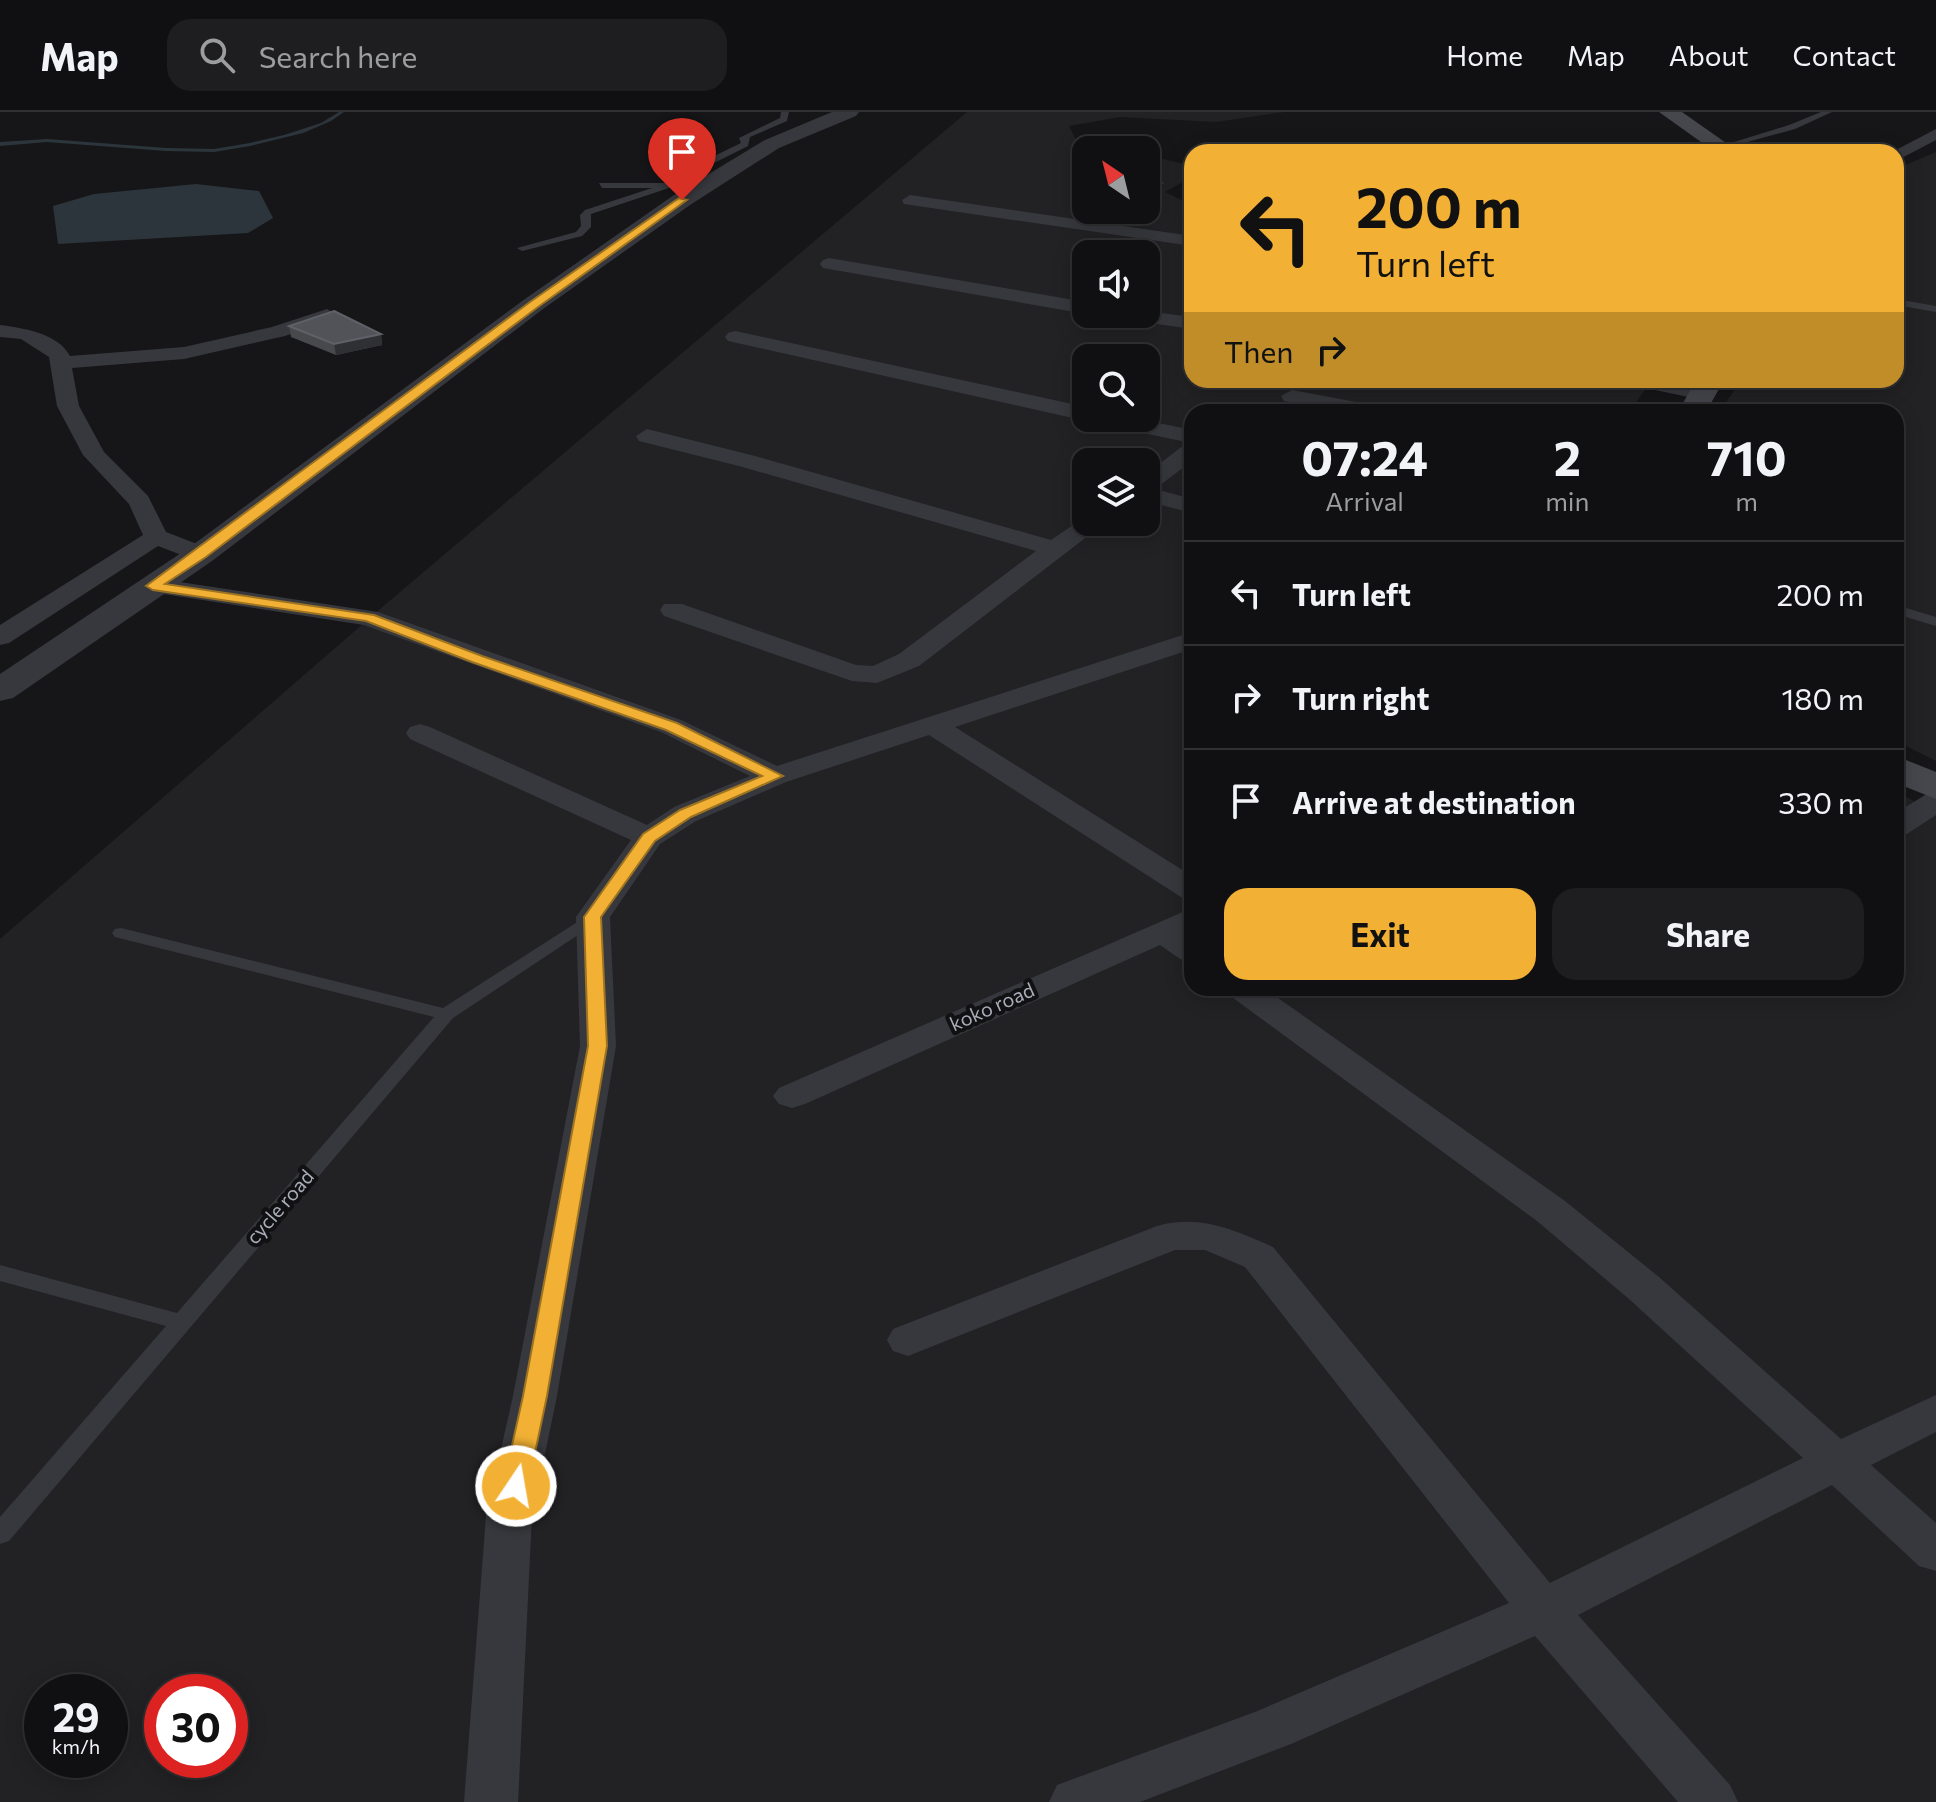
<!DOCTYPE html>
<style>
:root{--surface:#101012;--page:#1e1e20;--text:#f1f3f6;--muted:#9c9d9f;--line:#303032;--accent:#f2b134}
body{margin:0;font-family:Commissioner,sans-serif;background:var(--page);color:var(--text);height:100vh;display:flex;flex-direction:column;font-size:30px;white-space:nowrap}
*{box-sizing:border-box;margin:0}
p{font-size:26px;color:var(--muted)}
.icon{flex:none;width:44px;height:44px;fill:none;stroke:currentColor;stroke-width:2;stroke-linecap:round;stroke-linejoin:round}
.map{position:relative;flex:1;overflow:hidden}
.drawer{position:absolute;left:1184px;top:292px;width:720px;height:592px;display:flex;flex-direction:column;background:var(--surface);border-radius:24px;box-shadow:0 4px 20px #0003,0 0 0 2px var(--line)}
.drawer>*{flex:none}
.banner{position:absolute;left:1184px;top:32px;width:720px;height:244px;border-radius:24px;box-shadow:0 4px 20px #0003,0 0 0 2px var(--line);background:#f2b134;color:#111;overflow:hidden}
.needle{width:52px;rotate:325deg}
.tools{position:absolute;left:1072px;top:24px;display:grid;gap:16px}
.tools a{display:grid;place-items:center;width:88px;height:88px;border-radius:16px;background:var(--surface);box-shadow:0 4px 20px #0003,0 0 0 2px var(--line);font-size:40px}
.speed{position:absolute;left:24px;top:1562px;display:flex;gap:16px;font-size:40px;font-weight:700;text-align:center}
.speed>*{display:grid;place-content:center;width:104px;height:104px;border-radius:50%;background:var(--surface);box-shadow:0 4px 20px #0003,0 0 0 2px var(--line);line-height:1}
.speed small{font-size:20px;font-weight:400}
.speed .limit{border:12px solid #d22;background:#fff;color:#111}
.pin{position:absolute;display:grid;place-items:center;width:68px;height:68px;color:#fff;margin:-82px -34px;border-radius:50% 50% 50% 0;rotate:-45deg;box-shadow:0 0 8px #0007}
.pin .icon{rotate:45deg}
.me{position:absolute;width:88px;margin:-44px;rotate:12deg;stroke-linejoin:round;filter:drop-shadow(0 0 6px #0008)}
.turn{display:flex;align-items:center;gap:28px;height:168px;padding:0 40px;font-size:36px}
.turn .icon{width:104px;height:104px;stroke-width:2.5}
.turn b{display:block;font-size:56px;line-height:68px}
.then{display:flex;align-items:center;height:76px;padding:0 40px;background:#0003;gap:16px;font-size:30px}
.eta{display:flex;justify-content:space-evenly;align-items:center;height:136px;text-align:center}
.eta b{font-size:48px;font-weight:700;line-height:56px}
.cta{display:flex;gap:16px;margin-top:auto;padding:16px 40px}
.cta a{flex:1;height:92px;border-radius:24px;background:var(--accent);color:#111;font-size:32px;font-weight:700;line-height:92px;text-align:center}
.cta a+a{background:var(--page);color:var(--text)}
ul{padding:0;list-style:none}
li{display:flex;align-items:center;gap:24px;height:104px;padding:0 40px;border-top:2px solid var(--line)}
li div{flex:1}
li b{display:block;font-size:30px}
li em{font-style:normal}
header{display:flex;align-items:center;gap:48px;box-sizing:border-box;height:112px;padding:0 40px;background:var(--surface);border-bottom:2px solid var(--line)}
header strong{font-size:38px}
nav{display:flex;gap:44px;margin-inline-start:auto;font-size:28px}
.search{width:560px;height:72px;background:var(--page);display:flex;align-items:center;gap:20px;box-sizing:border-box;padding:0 28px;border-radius:24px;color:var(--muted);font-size:30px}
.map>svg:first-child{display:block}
.built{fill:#222225;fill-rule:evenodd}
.water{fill:#2c353c}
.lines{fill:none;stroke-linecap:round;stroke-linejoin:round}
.stream{fill:#2c353c;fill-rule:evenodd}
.service{fill:#37383d;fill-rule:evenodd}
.minor{fill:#37383d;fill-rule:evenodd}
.tertiary{fill:#37383d;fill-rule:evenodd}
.secondary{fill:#45474d;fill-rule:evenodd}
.wall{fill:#47494d}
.shaded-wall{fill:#2f3033}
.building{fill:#525359;stroke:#5f6168;stroke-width:2}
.route{fill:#f2b134;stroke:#9d7322;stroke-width:2}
.labels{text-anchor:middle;stroke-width:8;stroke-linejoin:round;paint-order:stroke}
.street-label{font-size:20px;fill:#a8adb8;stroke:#111113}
</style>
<header>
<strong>Map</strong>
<div class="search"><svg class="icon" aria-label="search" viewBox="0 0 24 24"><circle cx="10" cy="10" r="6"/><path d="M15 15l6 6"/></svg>Search here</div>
<nav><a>Home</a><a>Map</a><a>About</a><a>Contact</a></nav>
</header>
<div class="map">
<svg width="1936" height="1690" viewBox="0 0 1936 1690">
<rect width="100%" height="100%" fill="#161618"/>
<path class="built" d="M967 0H1284L1216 10 1120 5 1069 14 1076 28 1122 38H1086V98H1146V43L1192 54V65L1165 80 1192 93V268H1652L1629 300H1192V876H1896V680L1936 700V1690H0V827L387 491ZM1086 142H1146V202H1086ZM1086 246H1146V306H1086ZM1086 350H1146V410H1086ZM42 1580H110V1648H42ZM162 1580H230V1648H162Z
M1936 40V649L1896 629V300H1719L1742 268H1896V57Z"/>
<path class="water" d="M196 72 259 79 273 106 248 121 58 132 53 94 94 82Z"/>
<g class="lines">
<path class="stream" d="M339 0H344L331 9 303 21 250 34 214 40 166 39 47 30 0 34V30L47 27 166 36 214 37 250 31 284 23 321 11Z"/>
<path class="service" d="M781 0H789L787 9 750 25 748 34 714 51 687 70 591 102V115L582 124 522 139 517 136 576 120 581 114 580 103 585 98 652 76H602L599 71H666L681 66 708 47 741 31 739 26 780 6Z
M1821 0H1832L1795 17 1722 37 1718 35 1789 13Z
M1896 187 1936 194V200L1896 193Z
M1896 493 1936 505V514L1896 502Z
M593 800 602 805 599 809 453 906 9 1429 0 1432V1405L166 1214 0 1169V1153L177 1201 434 905 115 825 112 821 115 817 121 816 443 896Z"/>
<path class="minor" d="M1936 17V28L1896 49V40H1892Z
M1156 66 1164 71 1146 83V70Z
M910 83 1192 124V134L904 92 902 88Z
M829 146 1086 190V202L823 156 820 152 823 148Z
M327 197 337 203 334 207 285 224 184 247 72 256 79 294 104 340 148 384 166 420 210 437 213 442 210 447H192L158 434 9 531 0 533V513L143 423 129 392 83 343 57 294 49 245 21 227 0 225V213C23 216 58 221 70 244L184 235 272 215Z
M1146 199 1192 205V217L1129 208 1119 202H1146Z
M735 219 1086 295V306H1135L1192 318V349L1155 377 1192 387V401L1146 389V362L1184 333 1191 331 1096 311 1094 307 1086 309 728 229 725 225 728 221Z
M1623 268H1665L1711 277 1714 282 1703 288 1626 272Z
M1292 278 1372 293 1383 300H1340L1284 289 1281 284Z
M647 317 755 344 1051 428 1085 405 1086 410H1106L919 554 877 571 852 569 664 504 660 498 664 492H682L856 553 873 554 899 542 1036 439 739 354 639 329 636 324Z
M153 466 378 500 681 608 777 654 1192 520V537L955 615 1192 764V788L1181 785 929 623 786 670 696 709 660 732 610 805 616 934 557 1284 532 1404 518 1690H464L486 1404 513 1284 580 934 576 805 631 728 410 627 406 621 410 615 420 612 430 615 647 713 674 695 750 664 661 620 364 513 144 479 140 474 144 469Z
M1936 680V703L1907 722 1896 724V701L1925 683Z
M1192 796V818L1187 821 1192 825V850L1180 847 1160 833 805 992 792 996 779 992 773 984 779 976Z
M1224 876H1264L1565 1089 1659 1165 1841 1327 1936 1283V1320L1871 1353 1936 1411V1459L1919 1454 1832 1373 1578 1503 1730 1673 1738 1690H1678L1535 1524 1291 1632 1140 1690H1049L1057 1673 1255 1600 1509 1491 1245 1155 1205 1138H1175L908 1244 893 1239 887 1228 893 1217 1157 1114C1200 1102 1234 1118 1273 1135L1550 1471 1803 1346 1629 1187 1537 1109 1229 883Z"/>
<path class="tertiary" d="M832 0H859L856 4 779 36 690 93 543 197 212 449 13 586 0 589V562L190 435 525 187 674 83 765 28Z"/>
<path class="secondary" d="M1659 0H1682L1739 40H1715Z
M1696 268H1724L1706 300H1678Z
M1896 644 1936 660V687L1896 671Z"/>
</g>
<path class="wall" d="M289 214 381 222 382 233 336 243 291 225Z"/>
<path class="shaded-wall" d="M381 222 382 233 336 243 334 232Z"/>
<path class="building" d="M334 199 381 222 334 232 289 214Z"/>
<path class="route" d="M679 86 687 88 538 195 206 445 165 472 374 503 482 544 677 611 783 664 691 705 655 729 601 805 607 934 547 1284 528 1374 524 1381 516 1384 507 1381 503 1374 523 1284 588 934 584 805 643 722 680 698 762 664 666 618 472 550 366 509 153 478 146 474 530 190Z"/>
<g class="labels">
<g class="street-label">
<text transform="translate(992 895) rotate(-24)" y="7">koko road</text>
<text transform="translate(280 1095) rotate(-49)" y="7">cycle road</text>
</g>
</g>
</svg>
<div class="tools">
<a><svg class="needle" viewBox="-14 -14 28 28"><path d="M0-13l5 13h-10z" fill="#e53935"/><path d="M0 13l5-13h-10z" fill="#9c9d9f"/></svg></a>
<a><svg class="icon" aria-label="sound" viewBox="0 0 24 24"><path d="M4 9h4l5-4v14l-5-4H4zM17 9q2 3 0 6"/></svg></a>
<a><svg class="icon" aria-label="search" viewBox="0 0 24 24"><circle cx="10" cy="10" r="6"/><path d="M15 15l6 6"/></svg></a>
<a><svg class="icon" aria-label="layers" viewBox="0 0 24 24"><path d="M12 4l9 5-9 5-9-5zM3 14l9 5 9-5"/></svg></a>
</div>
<div class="speed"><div>29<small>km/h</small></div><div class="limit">30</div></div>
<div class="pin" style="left:682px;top:88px;background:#d93025"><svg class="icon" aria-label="arrive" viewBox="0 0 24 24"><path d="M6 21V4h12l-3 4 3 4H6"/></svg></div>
<svg class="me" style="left:516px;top:1374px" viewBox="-20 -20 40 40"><circle r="17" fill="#f2b134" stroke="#fff" stroke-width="3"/><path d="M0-11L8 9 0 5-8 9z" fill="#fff"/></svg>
<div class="banner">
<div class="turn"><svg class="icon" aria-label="left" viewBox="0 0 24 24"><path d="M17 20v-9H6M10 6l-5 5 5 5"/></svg><div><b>200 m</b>Turn left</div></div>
<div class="then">Then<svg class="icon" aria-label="right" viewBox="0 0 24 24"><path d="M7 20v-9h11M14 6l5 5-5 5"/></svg></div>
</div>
<section class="drawer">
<div class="eta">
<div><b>07:24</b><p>Arrival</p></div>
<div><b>2</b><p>min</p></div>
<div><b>710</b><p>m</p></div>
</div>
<ul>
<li><svg class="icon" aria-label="left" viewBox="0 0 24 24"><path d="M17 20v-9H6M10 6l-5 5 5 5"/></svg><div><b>Turn left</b></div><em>200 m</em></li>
<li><svg class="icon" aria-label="right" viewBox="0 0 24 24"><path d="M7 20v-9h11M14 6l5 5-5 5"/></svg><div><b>Turn right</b></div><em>180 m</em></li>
<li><svg class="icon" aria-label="arrive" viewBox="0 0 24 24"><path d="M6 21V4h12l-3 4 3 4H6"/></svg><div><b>Arrive at destination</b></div><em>330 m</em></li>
</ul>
<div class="cta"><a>Exit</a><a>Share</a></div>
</section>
</div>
